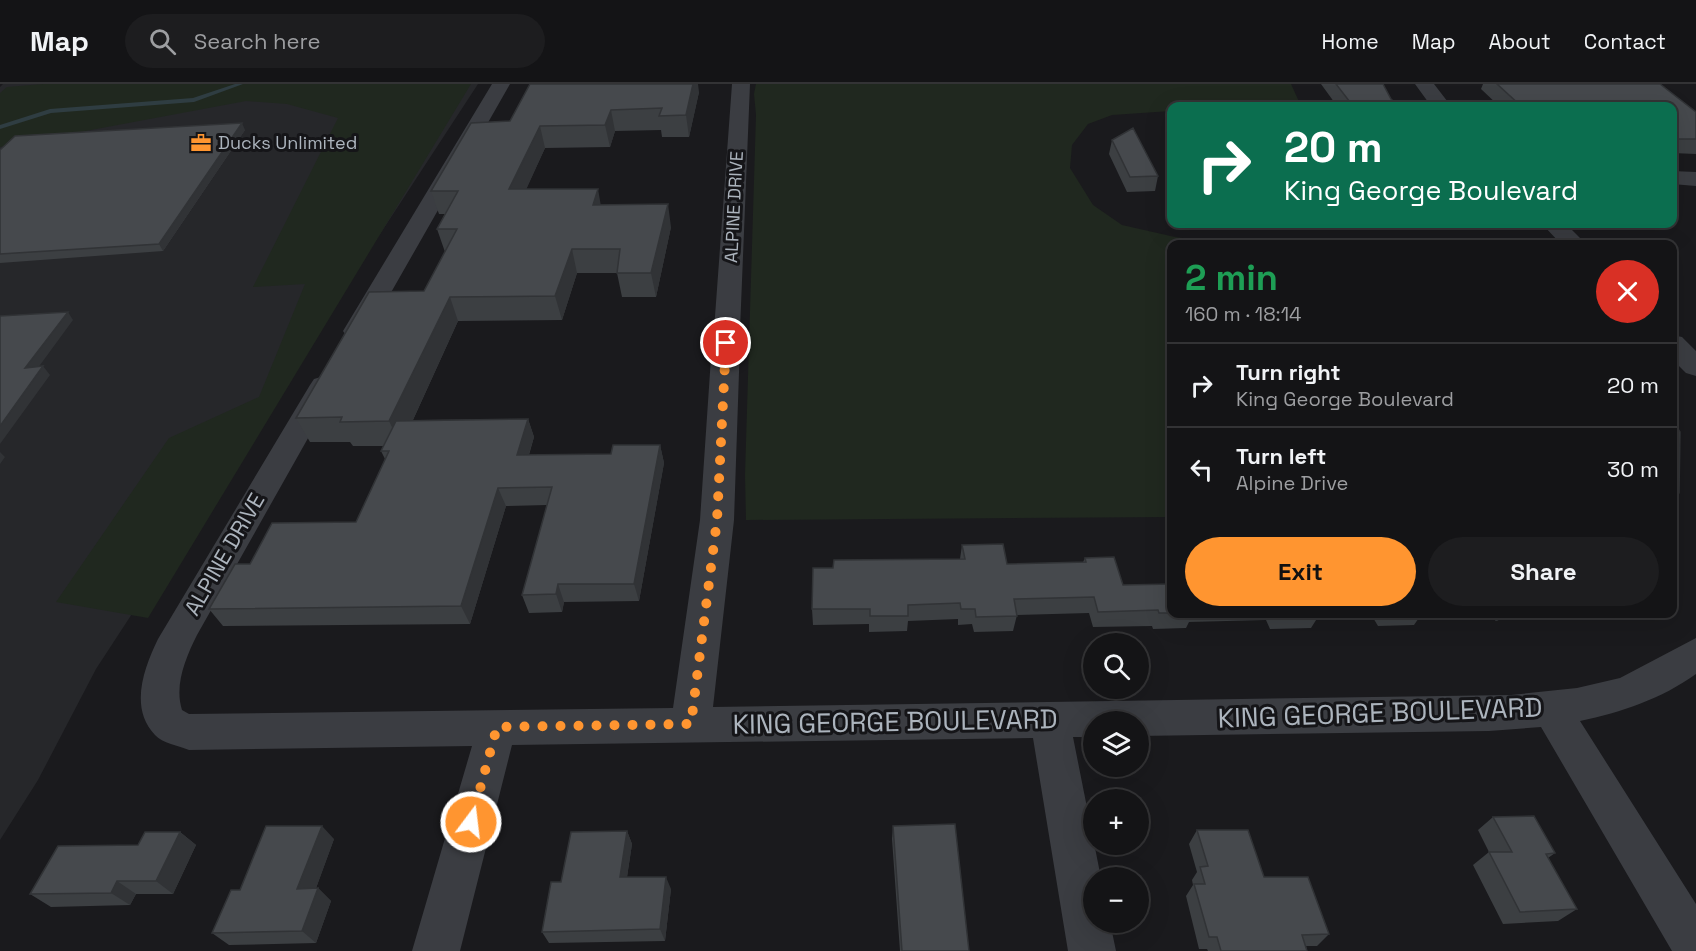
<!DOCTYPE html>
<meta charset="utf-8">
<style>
:root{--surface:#141416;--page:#1d1d1f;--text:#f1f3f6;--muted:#9d9ea1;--line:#333335;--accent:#ff9530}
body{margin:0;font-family:"Space Grotesk",sans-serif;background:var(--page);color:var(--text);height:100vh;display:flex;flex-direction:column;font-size:22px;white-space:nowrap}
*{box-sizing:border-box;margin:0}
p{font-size:20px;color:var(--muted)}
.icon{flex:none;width:33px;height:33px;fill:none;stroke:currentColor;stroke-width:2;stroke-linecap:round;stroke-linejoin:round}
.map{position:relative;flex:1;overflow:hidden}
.drawer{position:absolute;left:1167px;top:156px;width:510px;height:378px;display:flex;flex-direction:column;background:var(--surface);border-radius:12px;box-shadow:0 6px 24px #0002,0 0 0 2px var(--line)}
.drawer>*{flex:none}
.guide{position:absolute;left:1167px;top:18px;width:510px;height:126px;border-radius:12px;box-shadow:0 6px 24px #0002,0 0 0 2px var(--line);background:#0b6e4f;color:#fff;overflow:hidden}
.fabs{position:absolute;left:1083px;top:549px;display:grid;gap:12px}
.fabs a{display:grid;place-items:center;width:66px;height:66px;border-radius:50%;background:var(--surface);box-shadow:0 6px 24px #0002,0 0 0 2px var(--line);font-size:30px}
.pin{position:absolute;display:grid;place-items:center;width:51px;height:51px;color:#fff;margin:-26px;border:3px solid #fff;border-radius:50%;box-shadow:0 2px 6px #0007}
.me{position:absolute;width:66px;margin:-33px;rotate:15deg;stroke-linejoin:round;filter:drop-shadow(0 0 4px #0008)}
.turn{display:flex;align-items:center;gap:21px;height:126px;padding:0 18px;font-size:27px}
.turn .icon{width:78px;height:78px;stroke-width:2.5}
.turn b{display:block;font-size:42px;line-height:51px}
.round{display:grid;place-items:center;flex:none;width:63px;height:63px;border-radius:32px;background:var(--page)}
.overview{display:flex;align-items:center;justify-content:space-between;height:102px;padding:0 18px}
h1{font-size:36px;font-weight:700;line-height:45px;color:#1e9e55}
.button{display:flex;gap:12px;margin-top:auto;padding:12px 18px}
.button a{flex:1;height:69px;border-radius:36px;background:var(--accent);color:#111;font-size:24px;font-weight:700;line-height:69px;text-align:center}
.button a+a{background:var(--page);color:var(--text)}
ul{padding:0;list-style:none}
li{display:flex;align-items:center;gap:18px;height:84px;padding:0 18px;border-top:2px solid var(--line)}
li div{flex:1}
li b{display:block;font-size:22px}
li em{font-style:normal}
header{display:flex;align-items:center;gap:36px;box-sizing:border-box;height:84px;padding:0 30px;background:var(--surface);border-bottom:2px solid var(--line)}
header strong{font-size:28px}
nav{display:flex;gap:33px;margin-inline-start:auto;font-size:21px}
.search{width:420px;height:54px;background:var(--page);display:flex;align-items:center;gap:15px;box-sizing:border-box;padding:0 21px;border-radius:33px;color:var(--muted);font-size:22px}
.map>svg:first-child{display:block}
.built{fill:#26272a}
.green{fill:#20281f}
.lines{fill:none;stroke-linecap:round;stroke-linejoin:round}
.stream{fill:#2f3d42;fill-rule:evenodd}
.street{fill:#3b3d42;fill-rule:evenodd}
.wall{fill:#3c3f42}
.shaded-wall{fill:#313336}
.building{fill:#46494d;stroke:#313336;stroke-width:1.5}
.route{stroke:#ff9530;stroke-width:10;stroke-dasharray:0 18}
.labels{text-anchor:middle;stroke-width:6;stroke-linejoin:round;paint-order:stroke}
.far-poi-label{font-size:18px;fill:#acb4bd;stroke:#151518;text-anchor:start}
.far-street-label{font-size:18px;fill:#acb4bd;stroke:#151518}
.street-label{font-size:22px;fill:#acb4bd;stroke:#151518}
.near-street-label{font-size:27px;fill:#acb4bd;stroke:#151518}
</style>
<header>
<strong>Map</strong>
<div class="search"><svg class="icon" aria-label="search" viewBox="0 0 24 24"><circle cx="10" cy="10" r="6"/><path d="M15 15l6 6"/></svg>Search here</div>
<nav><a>Home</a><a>Map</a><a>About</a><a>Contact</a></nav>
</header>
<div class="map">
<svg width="1696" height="867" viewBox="0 0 1696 867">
<rect width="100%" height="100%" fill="#1a1a1d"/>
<path class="built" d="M3 0H478L96 585 38 696 0 756V3Z"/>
<path class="green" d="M43 0H471L148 534 56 518 169 354 259 313 305 200 253 203 338 34 287 20 246 17 0 63V9L7 3Z
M756 0H1291L1301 22H1172L1171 27 1112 31 1088 40 1072 61 1070 84 1093 121 1122 141 1175 153 1226 160H1528H1172L1171 433 746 436 745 391 756 31 754 10Z"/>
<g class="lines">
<path class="stream" d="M235 0H243L194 18 51 29 0 45V41L50 25 193 14Z"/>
<path class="street" d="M492 0H510L369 247 365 253 356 255 347 253 343 247Z
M732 0H750L740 246 733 253 740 259 734 436 713 623 1511 611 1577 604 1620 594 1696 554V590C1661 615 1622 628 1580 637L1696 820V867H1672L1541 643 1489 647 1138 652V638H1094V653H1073L1101 794H1094V838H1110L1116 867H1068L1033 654 512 661 460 867H412L472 662 189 666C179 662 162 659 155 651 129 624 144 584 158 555L310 301 314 295 324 292 334 295 338 301 197 551C186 573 174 601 182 626L189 630 673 624 700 436 712 259 720 252 714 246Z
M1415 0H1434L1451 22H1431Z
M1672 87 1696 88V102L1672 100Z
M1542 140H1566L1586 160H1561Z
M1672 251 1682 253 1696 267V292L1686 289 1672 275Z"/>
</g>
<path class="wall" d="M1321 0H1383L1391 15 1399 22H1337Z
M1483 0H1660L1696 28V70L1672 69V22H1499L1481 5Z
M699 8 689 53H662L661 46 615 47 610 63 545 64 526 105 601 121 671 143 656 213H622L617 189H577L562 236 458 237 413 336 528 335 534 353 529 371 611 370 660 361 664 379 639 517 564 518 562 528 529 529 522 511 547 421 506 422 470 540 223 542 209 525 250 480 356 438 385 375 381 367 384 362H353L350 358H310L296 334 424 207 445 168 437 145 445 130H439L431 107 510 37Z
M245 46 163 167 0 179V66Z
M1112 56 1158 92 1155 107 1127 108 1109 70Z
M962 461 1007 480 1083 478 1085 474 1123 501 1170 500 1172 498V530H1457L1421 531 1414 541 1378 542 1372 532 1318 533 1311 544 1270 545 1266 536 1189 538 1186 544 1153 545 1152 542 1093 543 1089 529 1017 531 1013 547 974 548 972 540 958 541V535L908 537 907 547 869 548V540L813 541 812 525 833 484 960 475Z
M1488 530H1515L1496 537Z
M1493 733 1555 769 1548 774 1577 825 1558 837 1503 840 1473 781 1489 768 1478 746Z
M893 742 969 867H900L892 755Z
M1197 746 1264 793 1329 850 1317 862H1306L1307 867H1208L1207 865H1199L1186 812 1193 801 1192 796 1197 788 1189 760Z
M627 747 632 760 627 793 671 805 665 857 549 859 542 848 561 798Z
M180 748 196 761 173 810H136L130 821 51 823 30 810 138 761Z
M334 755 316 804H318L331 817 316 859 229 861 212 849 240 806Z"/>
<path class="shaded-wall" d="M693 0H698L699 8 689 53 686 31Z
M611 26 615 47 610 63 605 41Z
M242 39 245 46 163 167 159 160Z
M540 42 545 64 516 128 509 105Z
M598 105 602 128 593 121Z
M668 120 671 143 656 213 651 189Z
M572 165 577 189 562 236 555 212Z
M450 213 458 237 401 362 389 337Z
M68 228 73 236 32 292 25 284Z
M43 282 50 291 0 360V342Z
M528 335 534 353 523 389 517 371Z
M660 361 664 379 639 517 634 500Z
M0 368 5 373 0 380Z
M498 404 506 422 470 540 461 522Z
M558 500 564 518 562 528 556 510Z
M1502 530H1515L1496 537Z
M322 742 334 755 311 818 297 805Z
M627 747 632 760 625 806 620 793Z
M180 748 196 761 173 810 156 797Z
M666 793 671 805 665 857 660 845Z
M117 797 136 810 130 821 111 809Z
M318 804 331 817 316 859 302 847Z"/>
<path class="building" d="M530 0H693L686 31 659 32 662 24 611 26 605 41 540 42 509 105H598L593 121 668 120 651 189H617L620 165H572L555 212 450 213 389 337 340 338 342 333 296 334 369 208 424 207 457 145H437L458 107H431L471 39 510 37Z
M1336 0H1383L1391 15 1399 22H1353Z
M1497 0H1660L1696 28V55H1672V22H1521Z
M242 39 159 160 0 170V66L15 52Z
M1133 44 1158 92 1130 93 1112 56Z
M68 228 25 284 43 282 0 342V232Z
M528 335 517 371 611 370 613 361H660L634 500H558L556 510 522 511 552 403 498 404 461 522 209 525 235 480H250L272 439 356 438 389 367H381L396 337Z
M1672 336 1680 348 1679 409 1672 415Z
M1003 460 1007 480 1086 478 1085 474 1114 473 1123 501 1172 500V529H1159L1158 526 1098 528 1094 513 1014 515 1017 532 976 533 975 525H961L960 519 908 521V532H870V525H812L813 484H833L834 476 965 475 962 461Z
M1534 732 1555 769 1546 770 1577 825 1520 828 1489 768H1512L1493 733Z
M955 740 969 867H902L893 742Z
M266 742H322L297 805 318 804 302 847 212 849 231 806H240Z
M1197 746H1248L1264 793H1308L1329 850 1302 851 1307 867H1221L1217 853H1209L1194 800H1205L1200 783 1208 782Z
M627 747 620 793H666L660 845 542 848 551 798H561L571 748Z
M145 748H180L156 797H117L111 809 30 810 58 762 138 761Z"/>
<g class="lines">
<path class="route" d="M471 738 497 643 691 640 717 436 726 259"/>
</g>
<defs>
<g id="office-bare" transform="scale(1.62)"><path d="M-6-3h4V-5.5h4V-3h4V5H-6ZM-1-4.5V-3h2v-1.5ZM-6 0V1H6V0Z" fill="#ff9530" stroke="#151518" stroke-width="2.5" paint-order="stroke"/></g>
</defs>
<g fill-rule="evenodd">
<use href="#office-bare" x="201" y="59"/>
</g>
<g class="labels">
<g class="far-poi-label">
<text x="218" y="65">Ducks Unlimited</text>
</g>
<g class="far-street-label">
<text transform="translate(734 123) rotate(-87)" y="6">ALPINE DRIVE</text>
</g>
<g class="street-label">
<text transform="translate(224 470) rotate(-60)" y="8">ALPINE DRIVE</text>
</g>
<g class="near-street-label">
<text transform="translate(1380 629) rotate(-2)" y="9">KING GEORGE BOULEVARD</text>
<text transform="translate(895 638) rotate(-1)" y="9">KING GEORGE BOULEVARD</text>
</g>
</g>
</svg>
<div class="fabs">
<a><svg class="icon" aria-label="search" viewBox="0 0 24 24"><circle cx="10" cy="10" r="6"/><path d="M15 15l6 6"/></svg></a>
<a><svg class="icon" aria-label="layers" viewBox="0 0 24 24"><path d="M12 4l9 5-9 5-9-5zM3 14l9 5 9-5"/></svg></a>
<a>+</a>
<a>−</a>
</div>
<div class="pin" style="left:726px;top:259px;background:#d93025"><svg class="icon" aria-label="arrive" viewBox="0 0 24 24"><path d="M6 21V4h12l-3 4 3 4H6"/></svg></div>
<svg class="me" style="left:471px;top:738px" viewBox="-20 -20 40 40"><circle r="17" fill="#ff9530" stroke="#fff" stroke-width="3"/><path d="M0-11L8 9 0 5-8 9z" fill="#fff"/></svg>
<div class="guide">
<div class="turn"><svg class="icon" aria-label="right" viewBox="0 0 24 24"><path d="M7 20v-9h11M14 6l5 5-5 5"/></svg><div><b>20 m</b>King George Boulevard</div></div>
</div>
<section class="drawer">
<div class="overview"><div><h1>2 min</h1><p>160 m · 18:14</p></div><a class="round" style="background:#d93025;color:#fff"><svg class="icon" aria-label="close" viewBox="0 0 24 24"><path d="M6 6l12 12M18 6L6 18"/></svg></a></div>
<ul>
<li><svg class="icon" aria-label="right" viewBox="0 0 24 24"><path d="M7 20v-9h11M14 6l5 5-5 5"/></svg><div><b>Turn right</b><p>King George Boulevard</p></div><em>20 m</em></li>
<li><svg class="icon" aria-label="left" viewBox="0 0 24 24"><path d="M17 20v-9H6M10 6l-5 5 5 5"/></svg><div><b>Turn left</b><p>Alpine Drive</p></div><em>30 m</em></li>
</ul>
<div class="button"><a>Exit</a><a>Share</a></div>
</section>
</div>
